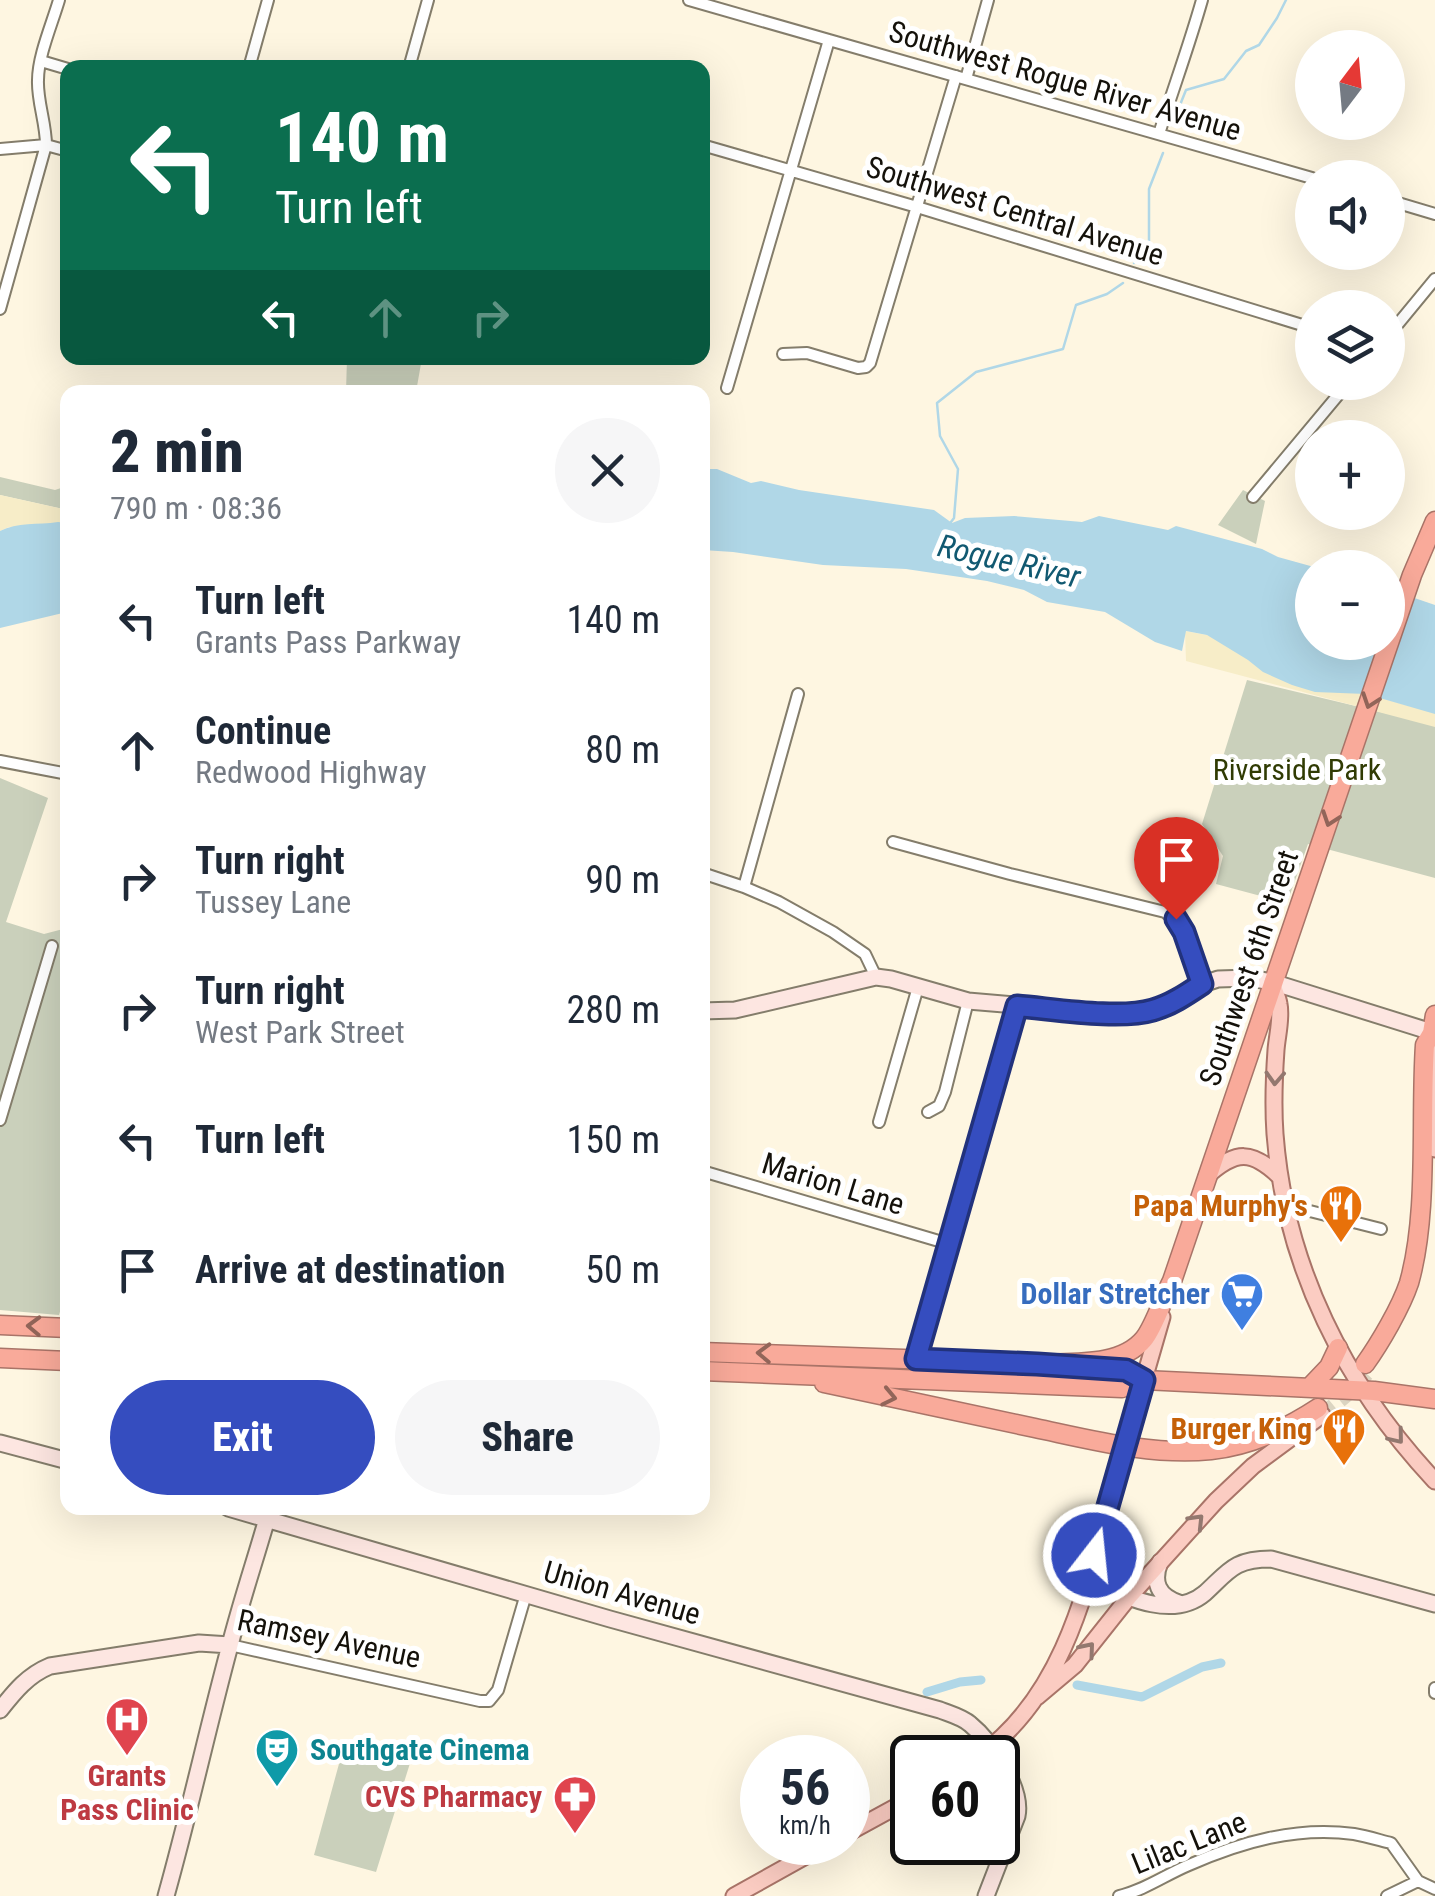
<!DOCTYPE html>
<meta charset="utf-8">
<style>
:root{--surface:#fff;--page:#f6f6f7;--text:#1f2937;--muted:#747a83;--accent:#354dbf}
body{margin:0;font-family:"Roboto Condensed",sans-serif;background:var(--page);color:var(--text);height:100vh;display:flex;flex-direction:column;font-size:38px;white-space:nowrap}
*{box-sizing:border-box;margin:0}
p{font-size:32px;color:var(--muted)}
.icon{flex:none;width:55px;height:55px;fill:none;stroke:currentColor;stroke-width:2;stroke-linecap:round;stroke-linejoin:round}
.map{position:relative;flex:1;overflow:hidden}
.side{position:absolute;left:60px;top:385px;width:650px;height:1130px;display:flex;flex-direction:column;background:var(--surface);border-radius:20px;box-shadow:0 10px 40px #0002}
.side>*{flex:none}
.guide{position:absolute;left:60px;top:60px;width:650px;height:305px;border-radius:20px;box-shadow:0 10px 40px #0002;background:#0b6e4f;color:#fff;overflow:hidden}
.needle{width:65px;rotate:16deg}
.buttons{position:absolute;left:1295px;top:30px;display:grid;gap:20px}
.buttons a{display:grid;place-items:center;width:110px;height:110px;border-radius:50%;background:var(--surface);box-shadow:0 10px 40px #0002;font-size:50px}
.speed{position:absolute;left:740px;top:1735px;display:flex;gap:20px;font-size:50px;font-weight:700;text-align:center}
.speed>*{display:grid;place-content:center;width:130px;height:130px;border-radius:50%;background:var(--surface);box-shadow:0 10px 40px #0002;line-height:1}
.speed small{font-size:25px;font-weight:400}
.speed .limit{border:5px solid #111;border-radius:15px;background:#fff;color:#111}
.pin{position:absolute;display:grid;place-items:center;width:85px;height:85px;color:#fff;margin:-102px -42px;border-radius:50% 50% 50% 0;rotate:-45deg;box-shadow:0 0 10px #0007}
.pin .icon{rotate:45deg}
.me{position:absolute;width:110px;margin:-55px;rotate:16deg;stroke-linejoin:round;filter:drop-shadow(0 0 8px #0008)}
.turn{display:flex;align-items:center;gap:35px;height:210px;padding:0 50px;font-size:45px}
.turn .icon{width:130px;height:130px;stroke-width:2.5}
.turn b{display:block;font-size:70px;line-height:85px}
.lanes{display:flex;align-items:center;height:95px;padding:0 50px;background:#0003;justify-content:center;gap:50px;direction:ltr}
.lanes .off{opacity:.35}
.round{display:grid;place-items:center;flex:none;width:105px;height:105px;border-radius:52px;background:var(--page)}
.headline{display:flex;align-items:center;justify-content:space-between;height:170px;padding:0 50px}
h1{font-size:60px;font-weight:800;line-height:75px}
.button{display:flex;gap:20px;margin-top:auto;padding:20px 50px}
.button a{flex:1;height:115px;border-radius:60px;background:var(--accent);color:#fff;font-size:40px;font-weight:800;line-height:115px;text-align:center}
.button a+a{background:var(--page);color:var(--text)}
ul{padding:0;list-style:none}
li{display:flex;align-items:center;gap:30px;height:130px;padding:0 50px}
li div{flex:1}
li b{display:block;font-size:38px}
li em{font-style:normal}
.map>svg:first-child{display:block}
.green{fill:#cad0bb}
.sand{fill:#f7edc8}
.water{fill:#b0d7e7}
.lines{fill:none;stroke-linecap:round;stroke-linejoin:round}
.stream{stroke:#b0d7e7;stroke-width:2.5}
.canal{stroke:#b0d7e7;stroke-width:9}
.primary-tunnel{stroke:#dbd4c1;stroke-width:15;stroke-dasharray:15 8;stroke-linecap:butt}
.street-casing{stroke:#847d6b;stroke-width:14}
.secondary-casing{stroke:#847d6b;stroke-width:19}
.primary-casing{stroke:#a97468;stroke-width:19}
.highway-casing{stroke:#a97468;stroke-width:21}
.street{stroke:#fff;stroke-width:10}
.secondary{stroke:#fde6e1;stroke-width:15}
.primary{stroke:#fbccc2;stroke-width:15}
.highway{stroke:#f9aa9a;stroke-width:18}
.primary-bridge-casing{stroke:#a97468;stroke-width:19;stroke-linecap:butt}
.primary-bridge{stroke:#fbccc2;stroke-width:15}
.oneway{stroke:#926559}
.oneway2{stroke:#93786f}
.route-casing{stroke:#22327c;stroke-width:25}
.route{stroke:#354dbf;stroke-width:18}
.labels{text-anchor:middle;stroke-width:10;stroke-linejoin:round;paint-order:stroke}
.street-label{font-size:30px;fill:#14110a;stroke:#fff}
.park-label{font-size:30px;fill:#303b03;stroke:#fff}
.food-label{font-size:30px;font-weight:bold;fill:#c56008;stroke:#fff;text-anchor:end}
.shop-label{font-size:30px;font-weight:bold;fill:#366cbe;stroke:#fff;text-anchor:end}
.culture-label{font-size:30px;font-weight:bold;fill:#0d838f;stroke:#fff;text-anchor:start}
.health-label{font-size:30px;font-weight:bold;fill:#be3a42;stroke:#fff}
.water-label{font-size:32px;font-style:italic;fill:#115971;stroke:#fff}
</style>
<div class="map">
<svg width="1435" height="1896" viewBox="0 0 1435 1896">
<rect width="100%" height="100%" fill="#fef6e1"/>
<path class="green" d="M347 358H422L416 392H346Z
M0 477 55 490 67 486V508L63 509 0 495Z
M1243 490 1265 501 1256 544 1218 525Z
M1247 680 1435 725V878L1308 844 1287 903 1216 884 1223 856 1202 824Z
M0 778 48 798 6 922 44 934 67 928 68 1285 59 1315 0 1310Z
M345 1742 411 1760 376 1872 314 1855Z"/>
<path class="sand" d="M0 495 63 509 67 508V524L9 527 0 531Z
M1185 631 1207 635 1366 694 1435 713V727L1186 661Z"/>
<path class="water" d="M703 469H717L751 483 761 481 799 490 934 510 952 523 965 518 1014 516 1082 522 1099 516 1168 530 1176 526 1262 549 1278 557 1314 567 1312 642H1388V589L1435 605V714L1366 694 1315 692 1292 685 1263 672 1248 660 1207 635 1186 631 1182 651 1155 642 1105 612 1047 602 1024 590 987 581 906 569 823 565 733 552 703 550Z
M58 522 67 523V612L0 628V531C17 522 38 525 58 522Z"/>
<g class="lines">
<path class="stream" d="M1172 125 1186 90 1224 79 1246 51 1259 45 1277 18 1286 0
M1134 263 1149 246V189L1163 153
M951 522 954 518 958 469 940 436 937 403 976 372 1063 349 1076 305 1107 294 1123 283"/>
<path class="canal" d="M1077 1685 1142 1697 1202 1667 1221 1663
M927 1692 960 1682 981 1680"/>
<path class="primary-tunnel" d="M1322 1415 1350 1392 1371 1369"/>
<g class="street-casing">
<path id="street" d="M689 0 1312 178
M41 61 68 69
M249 68 268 0
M409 68 428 0
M966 79 988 0
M1159 134C1173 89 1189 46 1202 0
M702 145 917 207 1312 328
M0 149 46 145 68 151
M1388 200 1435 214
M0 309 46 145C46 123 37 101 38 80 38 56 52 24 59 0
M1388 336 1435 279
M783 354 807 353 858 368 866 367 870 363 956 76
M727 388 829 40
M1253 497 1349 382
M0 761 68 774
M893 842 1010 874 1165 912 1180 924 1203 984
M702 873 744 887 779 902 833 932 865 954 876 977
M744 887 798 694
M928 1112 939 1106 945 1092 968 1001
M0 1120 52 946
M879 1122 918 987
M702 1171 949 1244
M1286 1205 1381 1229
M916 1359 1017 1006
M230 1645 480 1701H489L498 1690 526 1594
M1435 1688V1693
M1119 1896C1145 1890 1165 1875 1189 1865 1241 1842 1297 1826 1354 1834 1366 1836 1379 1840 1391 1843L1418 1881 1435 1889
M1387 1896 1418 1881"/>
</g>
<g class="secondary-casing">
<path id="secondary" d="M702 1011 735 1010 876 977 891 979 968 1001 1119 1014 1154 1010 1181 998 1203 984 1218 979 1250 978 1272 982 1435 1033
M0 1443 68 1461
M228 1508 610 1619 940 1710C950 1714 962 1717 970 1724 991 1741 1023 1788 1017 1816L986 1896
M1160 1562C1152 1582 1158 1596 1179 1603
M1088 1579C1121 1594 1171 1622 1205 1593 1229 1571 1234 1559 1271 1559L1435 1604
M0 1710C15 1691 28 1675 50 1666L199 1643 230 1645
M166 1896C189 1814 207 1731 229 1649 241 1601 257 1555 270 1508"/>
</g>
<g class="primary-casing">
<path id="primary" d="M1272 982C1274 989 1278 997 1279 1004 1282 1018 1277 1036 1276 1050 1274 1078 1273 1106 1275 1134 1285 1266 1345 1385 1435 1481
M1432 1033 1435 1149
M1207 1176C1236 1150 1252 1150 1280 1177
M1130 1428 1162 1317
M1037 1697 1075 1665 1129 1597 1216 1501 1253 1466 1322 1415
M976 1758C1071 1693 1090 1570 1119 1467
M848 1833 912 1798
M734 1896 831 1842"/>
</g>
<g class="highway-casing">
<path id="highway" d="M0 1325 68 1328
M702 1352 1046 1364
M0 1358 68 1361
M1037 1364C1070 1362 1120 1368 1144 1339 1154 1327 1164 1296 1172 1281L1412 575 1435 521
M1365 1364C1380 1343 1401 1307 1409 1283 1429 1213 1420 1119 1425 1045L1432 1033 1435 1015
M1092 1368 1126 1370 1144 1380
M702 1371 1122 1388 1144 1380 1374 1391 1435 1399
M824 1383C894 1398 965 1413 1035 1428 1092 1440 1152 1456 1211 1450 1249 1446 1286 1429 1318 1408
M1309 1388 1329 1367 1338 1348"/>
</g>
<use href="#street" class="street"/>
<use href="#secondary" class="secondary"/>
<use href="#primary" class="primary"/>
<use href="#highway" class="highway"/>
<g class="primary-bridge-casing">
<path id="primary-bridge" d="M1119 1467 1130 1428"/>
</g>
<use href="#primary-bridge" class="primary-bridge"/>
</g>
<defs><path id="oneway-chevron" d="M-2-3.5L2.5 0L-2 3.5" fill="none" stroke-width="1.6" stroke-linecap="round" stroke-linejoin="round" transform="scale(2.5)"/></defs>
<g class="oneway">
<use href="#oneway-chevron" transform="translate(1370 701) rotate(109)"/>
<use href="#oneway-chevron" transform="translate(1330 819) rotate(109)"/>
<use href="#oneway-chevron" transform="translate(34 1326) rotate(-178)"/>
<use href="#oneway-chevron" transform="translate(764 1353) rotate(-178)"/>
<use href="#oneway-chevron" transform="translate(889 1397) rotate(12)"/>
</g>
<g class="oneway2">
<use href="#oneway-chevron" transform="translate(1275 1078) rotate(93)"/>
<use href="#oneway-chevron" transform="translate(1397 1437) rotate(51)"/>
<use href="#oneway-chevron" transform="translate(1197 1521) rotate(-46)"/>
<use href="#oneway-chevron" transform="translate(1088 1649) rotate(-50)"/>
</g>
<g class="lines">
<g class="route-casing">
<path id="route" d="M1094 1555 1144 1380 1126 1370 1037 1364 916 1359 1017 1006C1054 1009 1119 1020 1153 1010 1171 1005 1187 994 1202 984L1184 932 1176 919"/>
</g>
<use href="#route" class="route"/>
</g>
<defs>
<g id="restaurant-pin" transform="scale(2.25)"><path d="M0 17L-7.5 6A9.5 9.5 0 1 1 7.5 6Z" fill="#e8710a" stroke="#fff"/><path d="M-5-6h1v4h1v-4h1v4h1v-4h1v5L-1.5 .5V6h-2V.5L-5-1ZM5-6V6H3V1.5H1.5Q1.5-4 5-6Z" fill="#fff"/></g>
<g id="supermarket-pin" transform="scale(2.25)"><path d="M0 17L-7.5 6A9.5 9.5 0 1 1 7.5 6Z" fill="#3f7fe0" stroke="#fff"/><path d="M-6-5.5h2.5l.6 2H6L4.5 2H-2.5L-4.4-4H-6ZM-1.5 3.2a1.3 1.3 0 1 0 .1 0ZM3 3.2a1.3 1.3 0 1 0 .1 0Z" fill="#fff"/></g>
<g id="hospital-pin" transform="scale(2.25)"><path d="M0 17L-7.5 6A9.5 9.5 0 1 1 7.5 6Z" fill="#e0444e" stroke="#fff"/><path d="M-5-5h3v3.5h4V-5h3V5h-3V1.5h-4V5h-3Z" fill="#fff"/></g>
<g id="theatre-pin" transform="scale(2.25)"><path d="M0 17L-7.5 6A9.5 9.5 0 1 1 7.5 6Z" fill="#0f9aa8" stroke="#fff"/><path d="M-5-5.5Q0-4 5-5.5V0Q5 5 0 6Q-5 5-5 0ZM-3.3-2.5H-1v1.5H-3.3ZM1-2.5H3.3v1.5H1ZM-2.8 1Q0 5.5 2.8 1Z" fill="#fff"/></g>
<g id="pharmacy-pin" transform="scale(2.25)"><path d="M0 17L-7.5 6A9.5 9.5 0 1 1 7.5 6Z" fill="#e0444e" stroke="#fff"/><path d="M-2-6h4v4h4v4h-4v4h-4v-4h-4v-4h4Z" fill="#fff"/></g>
</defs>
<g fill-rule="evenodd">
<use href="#restaurant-pin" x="1341" y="1206"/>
<use href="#supermarket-pin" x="1242" y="1294"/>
<use href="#restaurant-pin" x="1344" y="1429"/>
<use href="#hospital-pin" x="127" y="1719"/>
<use href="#theatre-pin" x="277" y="1750"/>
<use href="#pharmacy-pin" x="575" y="1797"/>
</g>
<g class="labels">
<g class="street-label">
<text transform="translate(1065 81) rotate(16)" y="10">Southwest Rogue River Avenue</text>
<text transform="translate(1015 211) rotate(17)" y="10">Southwest Central Avenue</text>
<text transform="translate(1249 968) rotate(-71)" y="10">Southwest 6th Street</text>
<text transform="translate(833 1184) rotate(17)" y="10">Marion Lane</text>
<text transform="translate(622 1593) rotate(16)" y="10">Union Avenue</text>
<text transform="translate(329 1639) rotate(12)" y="10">Ramsey Avenue</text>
<text transform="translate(1189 1843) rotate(-22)" y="10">Lilac Lane</text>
</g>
<g class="park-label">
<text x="1297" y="780">Riverside Park</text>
</g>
<g class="food-label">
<text x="1308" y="1216">Papa Murphy's</text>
<text x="1312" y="1439">Burger King</text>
</g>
<g class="shop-label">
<text x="1210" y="1304">Dollar Stretcher</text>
</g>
<g class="culture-label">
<text x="310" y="1760">Southgate Cinema</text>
</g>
<g class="health-label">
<text x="127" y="1786">Grants<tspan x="127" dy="34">Pass Clinic</tspan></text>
<text x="542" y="1807" text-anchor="end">CVS Pharmacy</text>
</g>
<g class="water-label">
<text transform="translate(1009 561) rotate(13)" y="11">Rogue River</text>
</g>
</g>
</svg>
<div class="buttons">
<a><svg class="needle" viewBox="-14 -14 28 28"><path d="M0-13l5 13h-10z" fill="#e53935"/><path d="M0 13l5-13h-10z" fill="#747a83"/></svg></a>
<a><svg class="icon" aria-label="sound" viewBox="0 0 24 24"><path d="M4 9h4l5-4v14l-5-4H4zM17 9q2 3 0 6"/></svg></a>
<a><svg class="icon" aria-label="layers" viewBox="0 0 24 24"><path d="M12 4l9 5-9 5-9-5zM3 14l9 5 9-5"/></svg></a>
<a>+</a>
<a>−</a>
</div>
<div class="speed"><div>56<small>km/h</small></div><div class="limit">60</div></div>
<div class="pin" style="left:1176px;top:919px;background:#d93025"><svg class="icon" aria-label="arrive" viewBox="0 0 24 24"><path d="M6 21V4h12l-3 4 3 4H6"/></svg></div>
<svg class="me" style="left:1094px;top:1555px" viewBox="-20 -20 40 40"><circle r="17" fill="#354dbf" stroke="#fff" stroke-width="3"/><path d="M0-11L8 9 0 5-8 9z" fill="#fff"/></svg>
<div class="guide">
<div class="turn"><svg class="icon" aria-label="left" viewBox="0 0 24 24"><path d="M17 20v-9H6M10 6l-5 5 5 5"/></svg><div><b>140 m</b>Turn left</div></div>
<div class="lanes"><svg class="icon" aria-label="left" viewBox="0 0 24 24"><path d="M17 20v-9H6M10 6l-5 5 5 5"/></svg><svg class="icon off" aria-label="ahead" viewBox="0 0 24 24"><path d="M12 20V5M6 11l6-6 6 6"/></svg><svg class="icon off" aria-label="right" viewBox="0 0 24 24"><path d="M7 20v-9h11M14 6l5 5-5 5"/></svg></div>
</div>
<section class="side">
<div class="headline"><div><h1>2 min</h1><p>790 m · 08:36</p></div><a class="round"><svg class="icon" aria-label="close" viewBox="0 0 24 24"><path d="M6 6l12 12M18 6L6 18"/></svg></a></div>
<ul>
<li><svg class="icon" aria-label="left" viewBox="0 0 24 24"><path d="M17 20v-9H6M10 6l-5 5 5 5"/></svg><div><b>Turn left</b><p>Grants Pass Parkway</p></div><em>140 m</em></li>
<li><svg class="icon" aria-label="ahead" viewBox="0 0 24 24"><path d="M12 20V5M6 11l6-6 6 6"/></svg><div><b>Continue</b><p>Redwood Highway</p></div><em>80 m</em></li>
<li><svg class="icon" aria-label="right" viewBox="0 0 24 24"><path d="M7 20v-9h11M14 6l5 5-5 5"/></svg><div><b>Turn right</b><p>Tussey Lane</p></div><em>90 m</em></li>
<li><svg class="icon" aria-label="right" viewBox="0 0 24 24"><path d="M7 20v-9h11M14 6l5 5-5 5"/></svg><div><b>Turn right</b><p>West Park Street</p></div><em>280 m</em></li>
<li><svg class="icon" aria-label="left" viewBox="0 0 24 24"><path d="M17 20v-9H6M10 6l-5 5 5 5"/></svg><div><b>Turn left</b></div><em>150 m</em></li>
<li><svg class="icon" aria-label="arrive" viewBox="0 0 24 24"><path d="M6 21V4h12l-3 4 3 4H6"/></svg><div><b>Arrive at destination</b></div><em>50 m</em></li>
</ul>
<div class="button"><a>Exit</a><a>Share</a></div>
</section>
</div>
